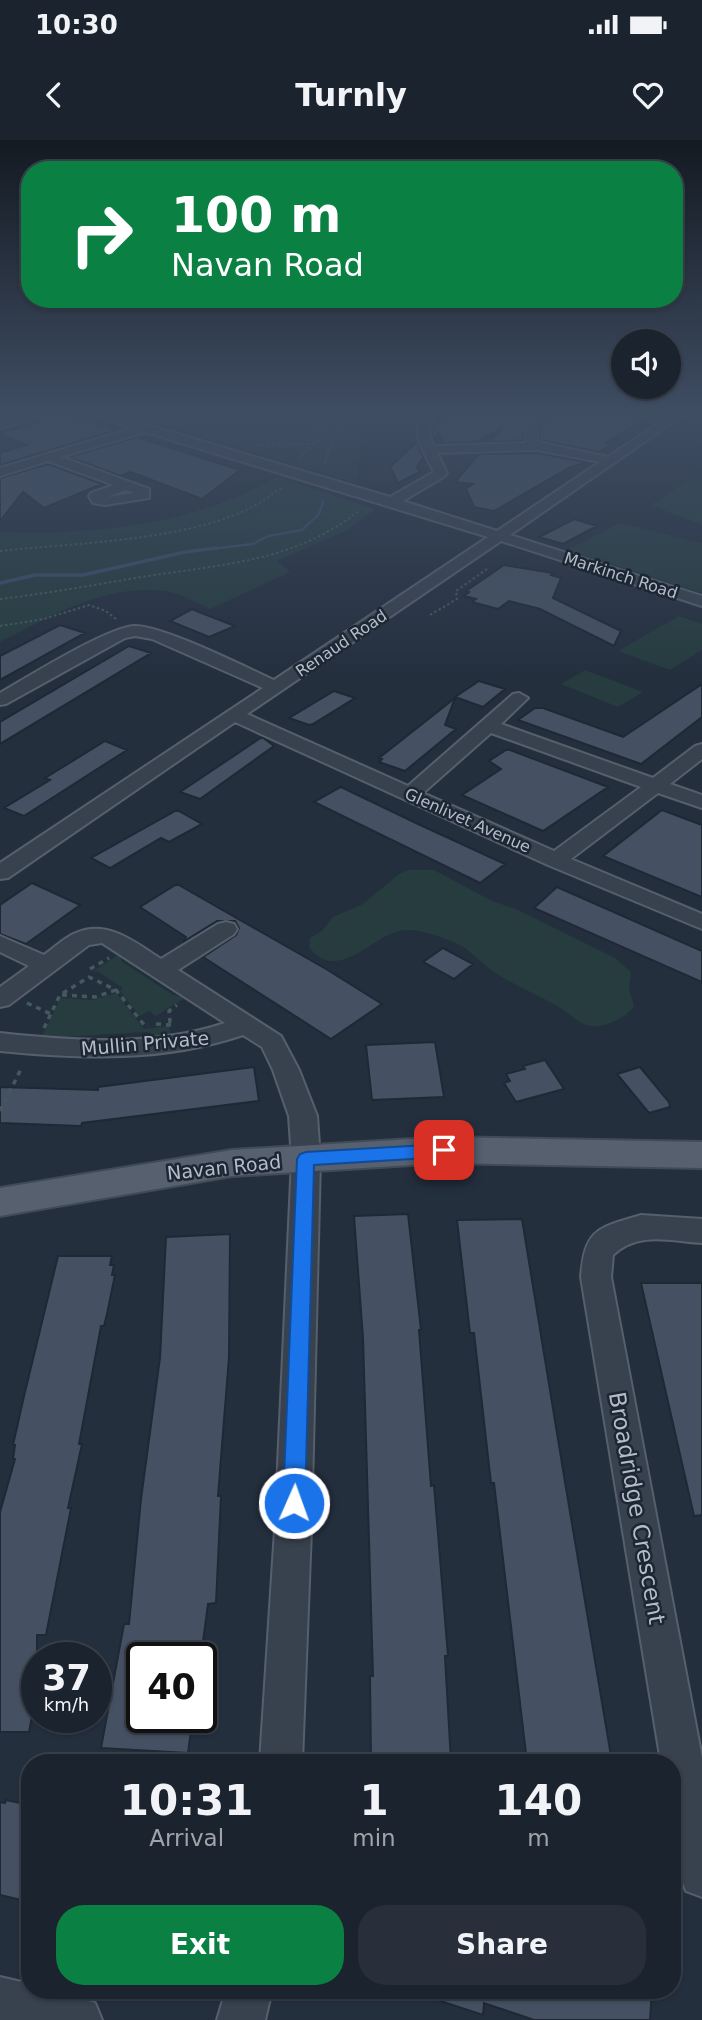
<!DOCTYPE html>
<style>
:root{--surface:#1b232e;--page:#282f3a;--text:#f1f3f6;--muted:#a0a4aa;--line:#39404a;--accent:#0b8043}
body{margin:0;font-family:"DejaVu Sans",sans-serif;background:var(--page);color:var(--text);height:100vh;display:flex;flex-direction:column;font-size:26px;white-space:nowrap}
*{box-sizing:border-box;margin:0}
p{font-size:23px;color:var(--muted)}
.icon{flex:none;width:38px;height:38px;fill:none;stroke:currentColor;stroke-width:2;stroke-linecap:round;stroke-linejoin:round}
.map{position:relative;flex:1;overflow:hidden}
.sheet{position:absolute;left:21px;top:1614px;width:660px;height:245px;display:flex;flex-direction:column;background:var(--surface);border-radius:28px;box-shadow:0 2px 5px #0004,0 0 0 2px var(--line)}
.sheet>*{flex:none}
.guide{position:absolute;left:21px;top:21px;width:662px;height:147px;border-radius:28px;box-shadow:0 2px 5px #0004,0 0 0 2px var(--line);background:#0b8043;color:#fff;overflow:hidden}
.fabs{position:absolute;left:611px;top:189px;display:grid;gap:14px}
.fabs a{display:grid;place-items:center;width:70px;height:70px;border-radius:50%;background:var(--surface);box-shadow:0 2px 5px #0004,0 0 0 2px var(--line);font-size:35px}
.speed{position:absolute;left:21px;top:1502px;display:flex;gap:14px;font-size:35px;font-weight:700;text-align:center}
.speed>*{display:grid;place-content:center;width:91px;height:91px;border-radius:50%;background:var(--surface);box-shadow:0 2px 5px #0004,0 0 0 2px var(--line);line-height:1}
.speed small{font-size:18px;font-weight:400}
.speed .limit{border:4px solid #111;border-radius:10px;background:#fff;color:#111}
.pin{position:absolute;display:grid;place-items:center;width:60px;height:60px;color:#fff;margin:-30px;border-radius:14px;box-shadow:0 4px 10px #0006}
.me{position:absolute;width:77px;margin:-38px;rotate:2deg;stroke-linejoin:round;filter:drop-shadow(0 0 5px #0008)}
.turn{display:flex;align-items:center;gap:24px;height:147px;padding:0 35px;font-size:32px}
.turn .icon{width:91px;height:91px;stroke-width:2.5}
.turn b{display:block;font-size:49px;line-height:60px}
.eta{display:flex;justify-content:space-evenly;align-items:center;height:119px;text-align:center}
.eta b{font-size:42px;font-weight:700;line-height:49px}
.button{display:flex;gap:14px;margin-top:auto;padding:14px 35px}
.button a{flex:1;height:80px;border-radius:28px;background:var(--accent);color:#fff;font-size:28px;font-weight:700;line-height:80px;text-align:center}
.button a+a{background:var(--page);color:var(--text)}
.status{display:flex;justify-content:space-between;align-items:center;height:49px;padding:0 35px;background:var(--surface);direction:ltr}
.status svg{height:19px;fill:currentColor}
header{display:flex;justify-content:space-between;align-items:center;height:91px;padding:0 35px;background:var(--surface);font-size:32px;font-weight:700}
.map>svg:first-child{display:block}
.green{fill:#263c3f}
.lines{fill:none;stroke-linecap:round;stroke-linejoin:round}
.stream-far1{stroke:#394c67;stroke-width:2.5}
.stream{stroke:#394c67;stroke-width:3.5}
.building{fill:#455162;stroke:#1f2835;stroke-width:2}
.minor-casing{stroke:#565f6c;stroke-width:4}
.major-casing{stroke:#414a57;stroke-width:4}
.path-far1{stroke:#44595c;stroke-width:2;stroke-dasharray:2.5 2.5;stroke-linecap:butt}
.path{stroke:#44595c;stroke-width:3.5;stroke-dasharray:5 5;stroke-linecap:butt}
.minor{fill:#38414e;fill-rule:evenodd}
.major{fill:#56606e;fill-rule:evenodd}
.route{fill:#1a73e8;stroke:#114b97;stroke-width:2}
.labels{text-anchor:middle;stroke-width:5;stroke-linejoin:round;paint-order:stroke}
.far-street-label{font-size:16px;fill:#b4bcc9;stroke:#1d2633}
.street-label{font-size:19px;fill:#b4bcc9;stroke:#1d2633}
.near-street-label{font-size:23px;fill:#b4bcc9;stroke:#1d2633}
</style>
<div class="status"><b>10:30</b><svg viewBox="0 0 49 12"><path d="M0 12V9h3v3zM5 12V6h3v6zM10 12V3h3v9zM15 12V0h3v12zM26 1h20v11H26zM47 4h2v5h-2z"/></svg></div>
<header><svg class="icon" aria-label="back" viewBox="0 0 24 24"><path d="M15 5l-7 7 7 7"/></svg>Turnly<svg class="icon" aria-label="heart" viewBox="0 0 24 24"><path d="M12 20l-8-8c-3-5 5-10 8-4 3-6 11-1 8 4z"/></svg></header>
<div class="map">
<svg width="702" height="1880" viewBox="0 0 702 1880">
<rect width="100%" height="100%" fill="#242f3e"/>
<path class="green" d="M122 273H369L364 283 356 343Z
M277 337 375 369 346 391 277 421 290 432 210 469C196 463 179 452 164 451 104 444 51 476 0 502V392C90 396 198 384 277 337Z
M693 337 702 340V385L651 365Z
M620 383 702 403V453L567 410Z
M679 476 702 484V510L670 530 618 511Z
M585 530 643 552 618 567 561 544Z
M409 730H434L492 761 516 769 615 818 631 832 629 849 634 866C627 877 606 888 592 886 583 885 576 880 569 874 544 856 514 847 490 829 479 821 468 808 456 803 441 797 415 787 399 791 371 797 337 844 309 807L310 798 322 791 333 777 363 764 399 734Z
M121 813V821L173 855 186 857 156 876 149 871 140 876 120 851 123 848 97 831 92 832Z
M116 853 144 889 169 886 170 894 157 896 147 892 62 897 53 902 40 900 61 858 93 860Z"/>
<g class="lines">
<path class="stream-far1" d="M325 323 334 294 348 273
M202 410 253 404 268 396 302 390 319 374 323 362"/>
<path class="stream" d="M0 443 35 435H83L185 412 217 408"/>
</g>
<path class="building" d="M54 273H64L117 290 0 325V313L26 305 0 293 39 282 35 280Z
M449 273H544L525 284 523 300 490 302 502 288 476 302 443 303 438 292 434 300 432 289Z
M562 273H655L605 303 611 304 599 312 540 300 539 290Z
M137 297 165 306 240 330 202 359 136 334 130 332 121 336 69 317Z
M417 302 423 317 417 327 420 332 398 343 390 327Z
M537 313 585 322 569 328 494 371 474 367 466 349 473 344 455 342 479 314Z
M48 324 102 344 44 368 23 352 0 381V338Z
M574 379 597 386 563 404 539 397Z
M504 425 553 433 551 435 561 438 553 458 621 491 614 506 540 469 509 461 498 469 472 462 476 459 464 456 469 452 466 451Z
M192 469 199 472 235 486 209 497 170 481Z
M60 485 85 493 0 540V516Z
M129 506 151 513 0 604V582Z
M479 541 505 549 483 567 455 557Z
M702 544V577L641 624 518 580 535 568H543L623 597Z
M334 551 355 558 313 584 309 585 289 578Z
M455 558 445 585 456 589 405 631 379 622 382 619 379 618Z
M262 597 274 606 200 659 180 652Z
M105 601 127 610 24 676 4 668 50 640 45 638Z
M506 610H510L608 647 543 691 462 655 501 629 489 621Z
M341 647 418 684 505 724 480 743 314 662Z
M177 670 202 684 169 702 161 698 110 728 91 718Z
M662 670 702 685V757L603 716Z
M32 743 80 765 26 804 0 794V765Z
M177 744 326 829 382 864 331 899 203 817 236 795 239 788 235 781H217L183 802 186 797 140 767Z
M557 747 702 811V842L534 768Z
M443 808 473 824 454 839 423 822Z
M435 902 444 957 372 960 366 905Z
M545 920 564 949 516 962 504 943 510 941 506 934 525 929 523 926Z
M254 927 259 961 82 983 81 986 0 983V947L98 950V947Z
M640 927 669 962 670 967 649 973 617 934Z
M408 1074 421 1190H419L431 1346 434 1345 448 1516H445L451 1622H371L370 1536H373L363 1198 354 1076Z
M522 1079 566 1348 612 1622H527L494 1343H491L474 1193H470L457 1080Z
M230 1094 229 1217 218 1356H221L216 1463 208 1464 201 1517H142V1577H193L188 1613 101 1608 124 1484H129L141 1359 160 1218 166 1097Z
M58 1116H112L110 1125H114L112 1135H115L107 1174 104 1186H101L79 1304H82L68 1368H71L46 1495H37V1551L29 1592H0V1372L15 1319H13L15 1305H13L24 1256Z
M641 1143H702V1375L694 1376Z
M6 1660 30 1665V1762L0 1755V1662L5 1663Z
M416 1850H652L650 1880H534L484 1863 483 1875 416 1853Z"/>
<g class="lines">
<g class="minor-casing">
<path id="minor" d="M33 273H51L0 288V281Z
M90 273H107L390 357 434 332C426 315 407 289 425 273H437C428 283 427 294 434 306L526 303V286L548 273H560L536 289 538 302 608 317 674 273H686L510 395 702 456V466L501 401 247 574 408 646 513 554 519 553 528 558 501 584 653 638 695 606 702 604V619L670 644 702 655V668L658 653 571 719 702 774V789L548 725 235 582 8 738 0 739V723L263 548 152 499 135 496 125 498 6 564 0 565V553C28 537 106 488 134 486 162 485 245 527 274 540L488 397 145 292 61 317 149 349V358L105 365 93 363 89 356 91 353 114 345 48 321 0 336V328L133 288ZM537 310 600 322 497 391 403 361 445 336 447 333 437 313ZM126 350 134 353 107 357ZM491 593 641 647 554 711 423 653Z
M226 782 234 784 237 789 234 794 178 830 281 896 299 930 317 976 320 1019 311 1390 302 1622H260L275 1390 292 1019 289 976 273 930 262 907 243 895C164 922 82 919 0 911V893C74 901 154 907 225 883L102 803 89 805 9 865 0 867V847L29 826 0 812V796L44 815C54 808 65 797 76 793 108 779 136 803 161 819L218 784Z
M641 1075 702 1079V1103C669 1101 639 1091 613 1115L611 1137 702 1618V1757L686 1751C670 1710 672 1665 672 1622H661L581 1137C585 1088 598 1088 641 1075Z
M0 1837 30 1844V1850H52L95 1863 102 1880H0Z
M226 1850H272L265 1880H217Z"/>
</g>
<g class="major-casing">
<path id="major" d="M444 997 702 1002V1028L444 1023 232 1036 0 1076V1048L232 1010Z"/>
</g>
<path class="path-far1" d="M399 273 411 274
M169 280 184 273
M257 305 310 304
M298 319 318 299 317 290 325 285 333 273
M0 411C73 403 183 401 248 369 261 363 272 354 284 346
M0 459C50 453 99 444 148 436 226 424 296 421 360 370
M430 475 457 459 456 451 487 429
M0 486 44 479 89 465 106 471 116 479"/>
<path class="path" d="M90 829 109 818
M62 855 95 857 116 850
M27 863 51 874
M170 883 169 871 177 865
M156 884 171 885
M44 888 60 855 89 837 116 850 145 886 148 885
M0 971 21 929"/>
<use href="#minor" class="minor"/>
<use href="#major" class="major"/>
</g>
<linearGradient id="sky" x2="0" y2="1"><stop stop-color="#141a22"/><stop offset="0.51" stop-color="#3f4d63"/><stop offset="1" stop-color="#3f4d63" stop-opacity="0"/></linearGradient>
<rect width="702" height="536" fill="url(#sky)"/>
<path class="route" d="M444 1004 452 1010 444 1017 314 1025 305 1363 301 1370 294 1373 286 1370 283 1363 297 1019 300 1014 306 1012Z"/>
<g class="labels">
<g class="far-street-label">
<text transform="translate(621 435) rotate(18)" y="6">Markinch Road</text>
<text transform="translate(341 503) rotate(-34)" y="6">Renaud Road</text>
<text transform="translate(468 680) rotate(24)" y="6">Glenlivet Avenue</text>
</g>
<g class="street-label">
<text transform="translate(145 903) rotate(-5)" y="7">Mullin Private</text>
<text transform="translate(224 1027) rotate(-6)" y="7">Navan Road</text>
</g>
<g class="near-street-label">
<text transform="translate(637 1368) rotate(80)" y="8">Broadridge Crescent</text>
</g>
</g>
</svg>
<div class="fabs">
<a><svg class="icon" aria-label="sound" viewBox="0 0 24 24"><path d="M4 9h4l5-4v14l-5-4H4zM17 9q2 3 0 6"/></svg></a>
</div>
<div class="speed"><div>37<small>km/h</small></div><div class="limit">40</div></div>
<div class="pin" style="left:444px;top:1010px;background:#d93025"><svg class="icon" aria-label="arrive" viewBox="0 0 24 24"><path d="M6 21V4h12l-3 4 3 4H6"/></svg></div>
<svg class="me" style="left:294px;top:1363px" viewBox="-20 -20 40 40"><circle r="17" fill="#1a73e8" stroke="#fff" stroke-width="3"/><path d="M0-11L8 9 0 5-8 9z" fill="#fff"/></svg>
<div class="guide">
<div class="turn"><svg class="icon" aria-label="right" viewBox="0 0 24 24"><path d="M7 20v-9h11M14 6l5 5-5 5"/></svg><div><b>100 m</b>Navan Road</div></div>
</div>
<section class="sheet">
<div class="eta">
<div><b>10:31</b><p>Arrival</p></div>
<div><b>1</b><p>min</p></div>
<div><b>140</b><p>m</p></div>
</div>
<div class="button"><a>Exit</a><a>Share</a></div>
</section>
</div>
